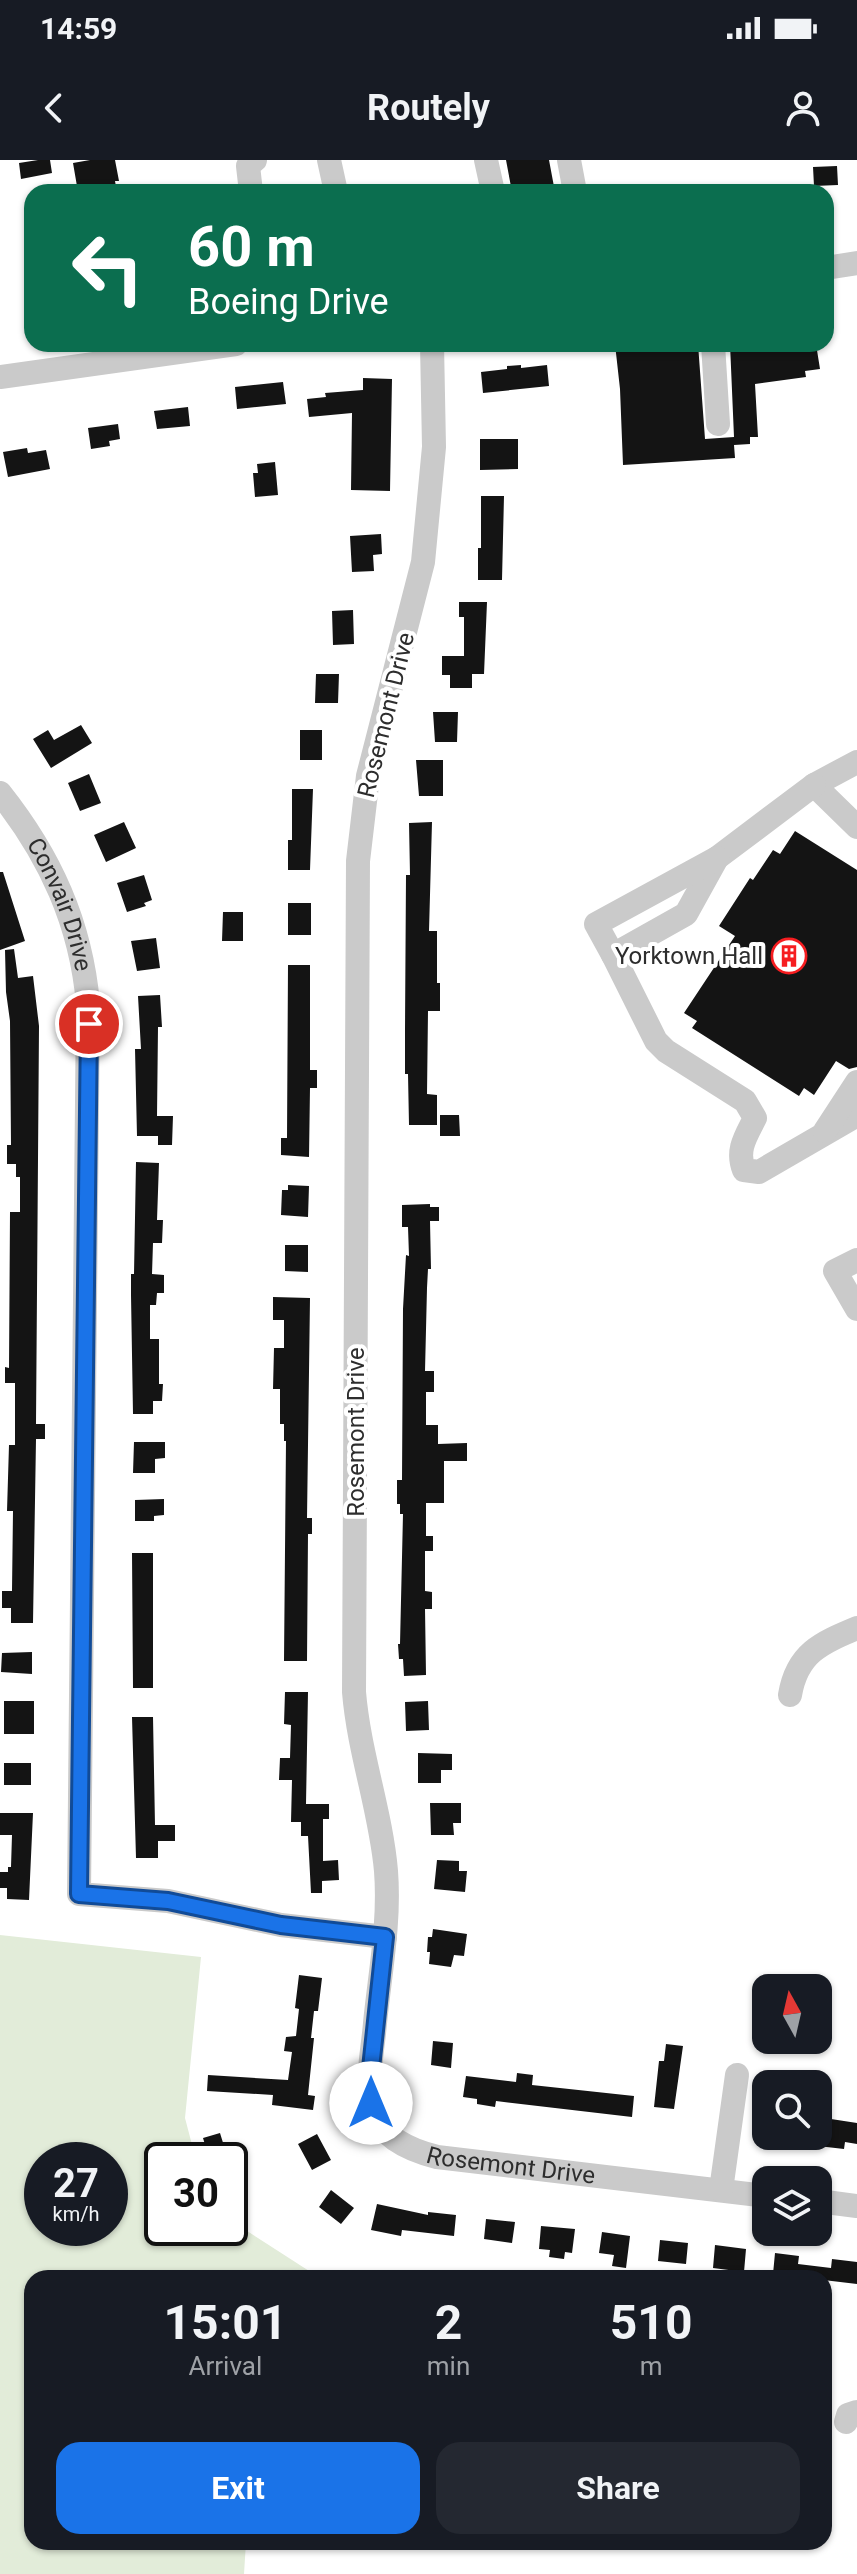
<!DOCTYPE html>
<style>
:root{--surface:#171b24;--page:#242831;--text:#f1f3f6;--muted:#9ea1a6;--accent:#1a73e8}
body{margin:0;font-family:Roboto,sans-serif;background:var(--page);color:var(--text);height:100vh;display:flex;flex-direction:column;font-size:30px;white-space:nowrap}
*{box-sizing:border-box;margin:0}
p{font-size:26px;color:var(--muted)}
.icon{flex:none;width:44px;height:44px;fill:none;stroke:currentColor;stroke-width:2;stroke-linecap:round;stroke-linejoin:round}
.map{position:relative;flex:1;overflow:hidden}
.drawer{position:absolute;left:24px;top:2110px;width:808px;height:280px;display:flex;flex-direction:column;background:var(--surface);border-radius:24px;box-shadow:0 2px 6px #0004}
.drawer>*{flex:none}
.guide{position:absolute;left:24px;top:24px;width:810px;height:168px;border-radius:24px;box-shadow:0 2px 6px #0004;background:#0b6e4f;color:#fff;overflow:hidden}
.needle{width:52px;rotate:352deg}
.buttons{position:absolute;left:752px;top:1814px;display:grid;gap:16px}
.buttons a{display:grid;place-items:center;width:80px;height:80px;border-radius:16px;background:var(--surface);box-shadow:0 2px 6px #0004;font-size:40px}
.speed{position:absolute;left:24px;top:1982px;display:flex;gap:16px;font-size:40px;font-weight:700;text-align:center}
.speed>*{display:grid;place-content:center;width:104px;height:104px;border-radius:50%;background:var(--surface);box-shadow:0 2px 6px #0004;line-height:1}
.speed small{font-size:20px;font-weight:400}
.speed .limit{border:4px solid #111;border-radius:12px;background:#fff;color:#111}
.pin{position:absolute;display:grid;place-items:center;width:68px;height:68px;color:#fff;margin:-34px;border:4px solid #fff;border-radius:50%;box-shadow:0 2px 8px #0007}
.me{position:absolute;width:88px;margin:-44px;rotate:0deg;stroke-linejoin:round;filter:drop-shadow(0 0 6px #0008)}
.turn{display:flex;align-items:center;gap:28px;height:168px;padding:0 32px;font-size:36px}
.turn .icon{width:104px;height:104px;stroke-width:2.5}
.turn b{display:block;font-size:56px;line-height:68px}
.eta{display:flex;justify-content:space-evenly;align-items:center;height:136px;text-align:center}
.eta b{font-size:48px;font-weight:700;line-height:56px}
.cta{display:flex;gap:16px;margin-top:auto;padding:16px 32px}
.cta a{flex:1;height:92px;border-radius:24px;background:var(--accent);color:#fff;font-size:32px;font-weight:700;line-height:92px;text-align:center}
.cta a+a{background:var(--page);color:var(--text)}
.status{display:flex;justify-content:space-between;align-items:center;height:56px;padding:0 40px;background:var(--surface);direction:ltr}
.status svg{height:22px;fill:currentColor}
header{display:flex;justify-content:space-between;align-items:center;height:104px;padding:0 32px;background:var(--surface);font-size:36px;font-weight:700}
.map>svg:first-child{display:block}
.green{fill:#e2ecd9;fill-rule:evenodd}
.building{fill:#141414}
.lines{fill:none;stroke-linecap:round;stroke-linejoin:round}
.minor{stroke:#cacaca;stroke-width:24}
.route-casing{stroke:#114b97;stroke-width:20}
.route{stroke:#1a73e8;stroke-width:14}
.labels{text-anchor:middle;stroke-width:8;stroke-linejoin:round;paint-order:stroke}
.street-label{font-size:24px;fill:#2d2d2d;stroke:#fff}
.poi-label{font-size:24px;fill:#2d2d2d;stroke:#fff;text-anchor:end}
</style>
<div class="status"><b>14:59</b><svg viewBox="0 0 49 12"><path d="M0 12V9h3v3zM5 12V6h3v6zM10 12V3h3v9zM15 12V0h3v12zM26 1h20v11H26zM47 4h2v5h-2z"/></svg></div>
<header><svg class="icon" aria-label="back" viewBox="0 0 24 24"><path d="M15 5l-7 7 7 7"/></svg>Routely<svg class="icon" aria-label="person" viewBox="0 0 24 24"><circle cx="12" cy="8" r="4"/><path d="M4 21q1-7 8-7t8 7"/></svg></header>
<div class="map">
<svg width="857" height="2414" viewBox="0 0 857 2414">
<rect width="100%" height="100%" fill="#fff"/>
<path class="green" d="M0 1775 201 1797 185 1958 196 2000H162V2068H230V2060L320 2118H32V2382H246L244 2414H0ZM42 2000H110V2068H42Z"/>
<path class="building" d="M38 0H50L52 13 21 19 19 3Z
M90 0H115L119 21H115L117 32H78L73 3Z
M506 0H549L555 32H512Z
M837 6 838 25 814 26 813 7Z
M615 184H698L705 279 734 277 730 184H816L820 209 805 211 806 217 755 224 758 277H750V284L734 285 735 298 623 305 620 229Z
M521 205V208L547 205 549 226 483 233 481 212 507 209V206Z
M363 218 392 219 390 331 351 330 352 253 309 257 307 239 326 237 325 233 363 230Z
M283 222 286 244 237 249 235 227Z
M188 247 190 266 157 269 154 251Z
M118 264 120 279 109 281 110 286 91 289 88 268Z
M480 279H518V309L480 310Z
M27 288 28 293 46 290 50 309 8 317 3 292Z
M275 302 278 335 255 337 253 313H258L257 304Z
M481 336H504L502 420H478V388H481Z
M381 374 382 394 373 395 374 411 352 412 350 376Z
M459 442H487L484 514H472V528H450V515H442V496H464V457H459Z
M353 450 354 484 333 485 332 451Z
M316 514H339L338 543H315Z
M433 552H458L457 582H435Z
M81 565 92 583 51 608 33 579 48 570 54 580Z
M300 570H322V600H300Z
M416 600H443V636H419Z
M89 614 101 643 80 651 68 623Z
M292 629H313L310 710H288V680H292Z
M124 662 136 688 106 702 94 675Z
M432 662 429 771H437V823H440V851H428L427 934 437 935V965H409L408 914H405V870L406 715H410L409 663Z
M795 671 857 710V907L849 909 836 901 814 935 804 928 799 936 692 868 697 861 684 853 735 776 719 766 750 718 753 720 773 690 780 694Z
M0 712H3L25 781 0 790Z
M144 715 152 740 144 743 146 746 127 752 117 723Z
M288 743H311V775H288Z
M223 752H243V781H222Z
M156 778 160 808 137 811 131 781Z
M14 789 18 818 33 816 39 866 36 1264H45V1279H36L33 1463H11V1448H2V1431H12L13 1351H7L9 1285H15V1223H5V1207L9 1208 10 1052H20V1017H16V1004H7V985H11L10 861 6 832 5 790Z
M288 805H310V910H317V928H310L309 997 281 995V978H287Z
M160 835 162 867H158L157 956H173L172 985H158V976H137L135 889H141L138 836Z
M440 955H459L460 976H440Z
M136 1002 159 1003 157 1060H163L162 1083H153L152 1114 164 1115V1133H157L156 1145H150V1179H159V1224H163L162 1241H153V1254H133L131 1135V1114H134Z
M288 1025 309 1026 308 1057 281 1055 282 1030H288Z
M430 1044V1047H439V1061H430L431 1109H428L427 1128 425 1211H434V1232H426V1265H438V1284L467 1283V1301H444V1343H426V1376H433V1391H425V1431L432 1432V1449H425L426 1515 404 1516 403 1499H399L398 1484H400L403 1354H400V1344H397V1320H402L403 1149 406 1095 409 1096 408 1067H402V1045Z
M285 1085H308V1112L285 1111Z
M273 1137 310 1138 307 1358H312V1374H308L307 1501H284L286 1281H284V1264H280V1229H273L274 1188H284V1160H273Z
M134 1282H165V1298L155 1299V1313H133Z
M164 1339V1355L154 1356V1361H135V1340Z
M132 1393H153V1528H133Z
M32 1492V1514L1 1512 2 1493Z
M285 1532H308L306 1644H329V1659H323V1701L338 1700 339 1720 322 1721V1733H311L308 1676H301V1662H291L292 1620H279L280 1598H290L291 1565 284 1564Z
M4 1541H34V1574H4Z
M428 1541 429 1570 406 1571 405 1542Z
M132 1557H153L155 1665H175V1681H158V1698H136Z
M418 1593 452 1594V1610H441V1623H418Z
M4 1603H31V1625H4Z
M430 1643H461V1663H453L454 1675H431Z
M0 1653H33L29 1740 7 1739V1728H0V1712H8V1707H11L12 1675H0Z
M437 1700 459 1701V1711H467L465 1732 434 1729Z
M433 1769 467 1774 464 1796 454 1795 451 1807 429 1804 430 1792H427L428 1777H432Z
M299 1815 322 1818 318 1851H314L311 1878H314L308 1935 315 1936 313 1950 272 1945 273 1935 207 1931 208 1915 288 1920 292 1892 284 1891 286 1877 296 1876 299 1849 295 1848Z
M433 1881 453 1883 451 1908 431 1905Z
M666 1884 683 1886 674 1949 654 1947 659 1901H664Z
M517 1913 533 1915 532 1925 634 1936 632 1957 496 1941 495 1947 477 1944V1939L463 1937 466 1916 516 1922Z
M818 1957 857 1963V1984L845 1982 844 1989 818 1986Z
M220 1973 224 1986 207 1991 203 1978Z
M317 1974 331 2000 312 2010 298 1984Z
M331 2030 354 2048 341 2064 319 2047Z
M377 2044 428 2055V2052L456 2055 454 2076 402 2070 401 2076 371 2070Z
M486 2059 515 2062 512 2083 484 2079Z
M541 2066 575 2069 572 2093 565 2092 564 2099 549 2097 550 2090 539 2089Z
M602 2072 630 2076 626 2108 612 2106 614 2095 599 2093Z
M660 2080 688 2083 686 2104 658 2101Z
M715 2085 746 2089 744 2112 713 2108Z
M775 2093 799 2096 798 2104 831 2108 832 2099 857 2102V2124L773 2114Z"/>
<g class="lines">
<g class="minor">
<path d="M329 0 336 32"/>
<path d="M486 0 493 32"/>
<path d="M569 0 575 32"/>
<path d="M251 32 248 6 255 0"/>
<path d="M826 108 857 103"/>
<path id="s1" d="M432 184 434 287 423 402 368 616 358 701 354 1532C359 1593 381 1652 386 1711 390 1762 380 1813 375 1863 373 1891 364 1927 374 1954 384 1979 413 1991 437 1997L766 2036"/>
<path d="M713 184 718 264"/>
<path d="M0 217 236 184"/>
<path d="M857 602 814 625 857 667"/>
<path d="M814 625 717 698 686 754 613 795 656 881 666 891 745 941 755 958C746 976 736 990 744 1010L759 1012 857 955"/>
<path id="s2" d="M0 633C50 696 81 763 88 844L79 1734 168 1741 281 1765 385 1777"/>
<path d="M613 795 596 764 717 698"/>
<path d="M825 971 857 922"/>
<path d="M857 1100 835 1111 857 1149"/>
<path d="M790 1535C797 1493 821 1483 857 1468"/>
<path d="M721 2030 737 1915"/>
<path d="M818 2041 857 2046"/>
<path d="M846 2262 848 2255 857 2252"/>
</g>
</g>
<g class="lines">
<g class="route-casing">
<path id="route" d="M89 864 79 1734 168 1741 281 1765 385 1777 371 1908V1943"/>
</g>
<use href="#route" class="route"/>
</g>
<defs>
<g id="building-ring" transform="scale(1.8)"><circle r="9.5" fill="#fff" stroke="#f61d20" stroke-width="1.5"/><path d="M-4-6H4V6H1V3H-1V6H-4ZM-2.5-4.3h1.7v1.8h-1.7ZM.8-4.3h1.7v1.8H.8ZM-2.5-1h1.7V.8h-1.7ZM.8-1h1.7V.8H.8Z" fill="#f61d20"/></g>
</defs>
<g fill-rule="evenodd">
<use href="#building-ring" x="789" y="796"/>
</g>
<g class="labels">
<g class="street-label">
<text transform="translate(386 555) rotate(-76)" y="8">Rosemont Drive</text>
<text dy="8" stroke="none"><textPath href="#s2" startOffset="128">Convair Drive</textPath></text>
<text transform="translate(356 1272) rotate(-90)" y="8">Rosemont Drive</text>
<text dy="8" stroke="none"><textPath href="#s1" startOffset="1936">Rosemont Drive</textPath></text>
</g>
<g class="poi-label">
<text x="763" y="804">Yorktown Hall</text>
</g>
</g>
</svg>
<div class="buttons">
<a><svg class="needle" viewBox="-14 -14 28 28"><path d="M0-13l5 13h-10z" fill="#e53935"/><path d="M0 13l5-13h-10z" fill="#9ea1a6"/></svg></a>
<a><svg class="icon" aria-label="search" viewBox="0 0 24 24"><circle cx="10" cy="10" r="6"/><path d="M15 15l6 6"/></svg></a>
<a><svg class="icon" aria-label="layers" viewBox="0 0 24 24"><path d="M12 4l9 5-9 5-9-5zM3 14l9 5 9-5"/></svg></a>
</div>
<div class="speed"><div>27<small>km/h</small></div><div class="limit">30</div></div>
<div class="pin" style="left:89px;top:864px;background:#d93025"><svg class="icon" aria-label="arrive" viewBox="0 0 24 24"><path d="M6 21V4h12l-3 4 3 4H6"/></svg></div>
<svg class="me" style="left:371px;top:1943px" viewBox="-20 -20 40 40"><circle r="19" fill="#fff"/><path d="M0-13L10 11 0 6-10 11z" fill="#1a73e8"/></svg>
<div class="guide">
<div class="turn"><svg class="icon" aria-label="left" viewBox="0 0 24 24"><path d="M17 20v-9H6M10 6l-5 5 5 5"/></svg><div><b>60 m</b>Boeing Drive</div></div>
</div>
<section class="drawer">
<div class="eta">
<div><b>15:01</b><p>Arrival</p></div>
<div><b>2</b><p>min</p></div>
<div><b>510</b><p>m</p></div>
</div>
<div class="cta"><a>Exit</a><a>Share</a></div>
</section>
</div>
